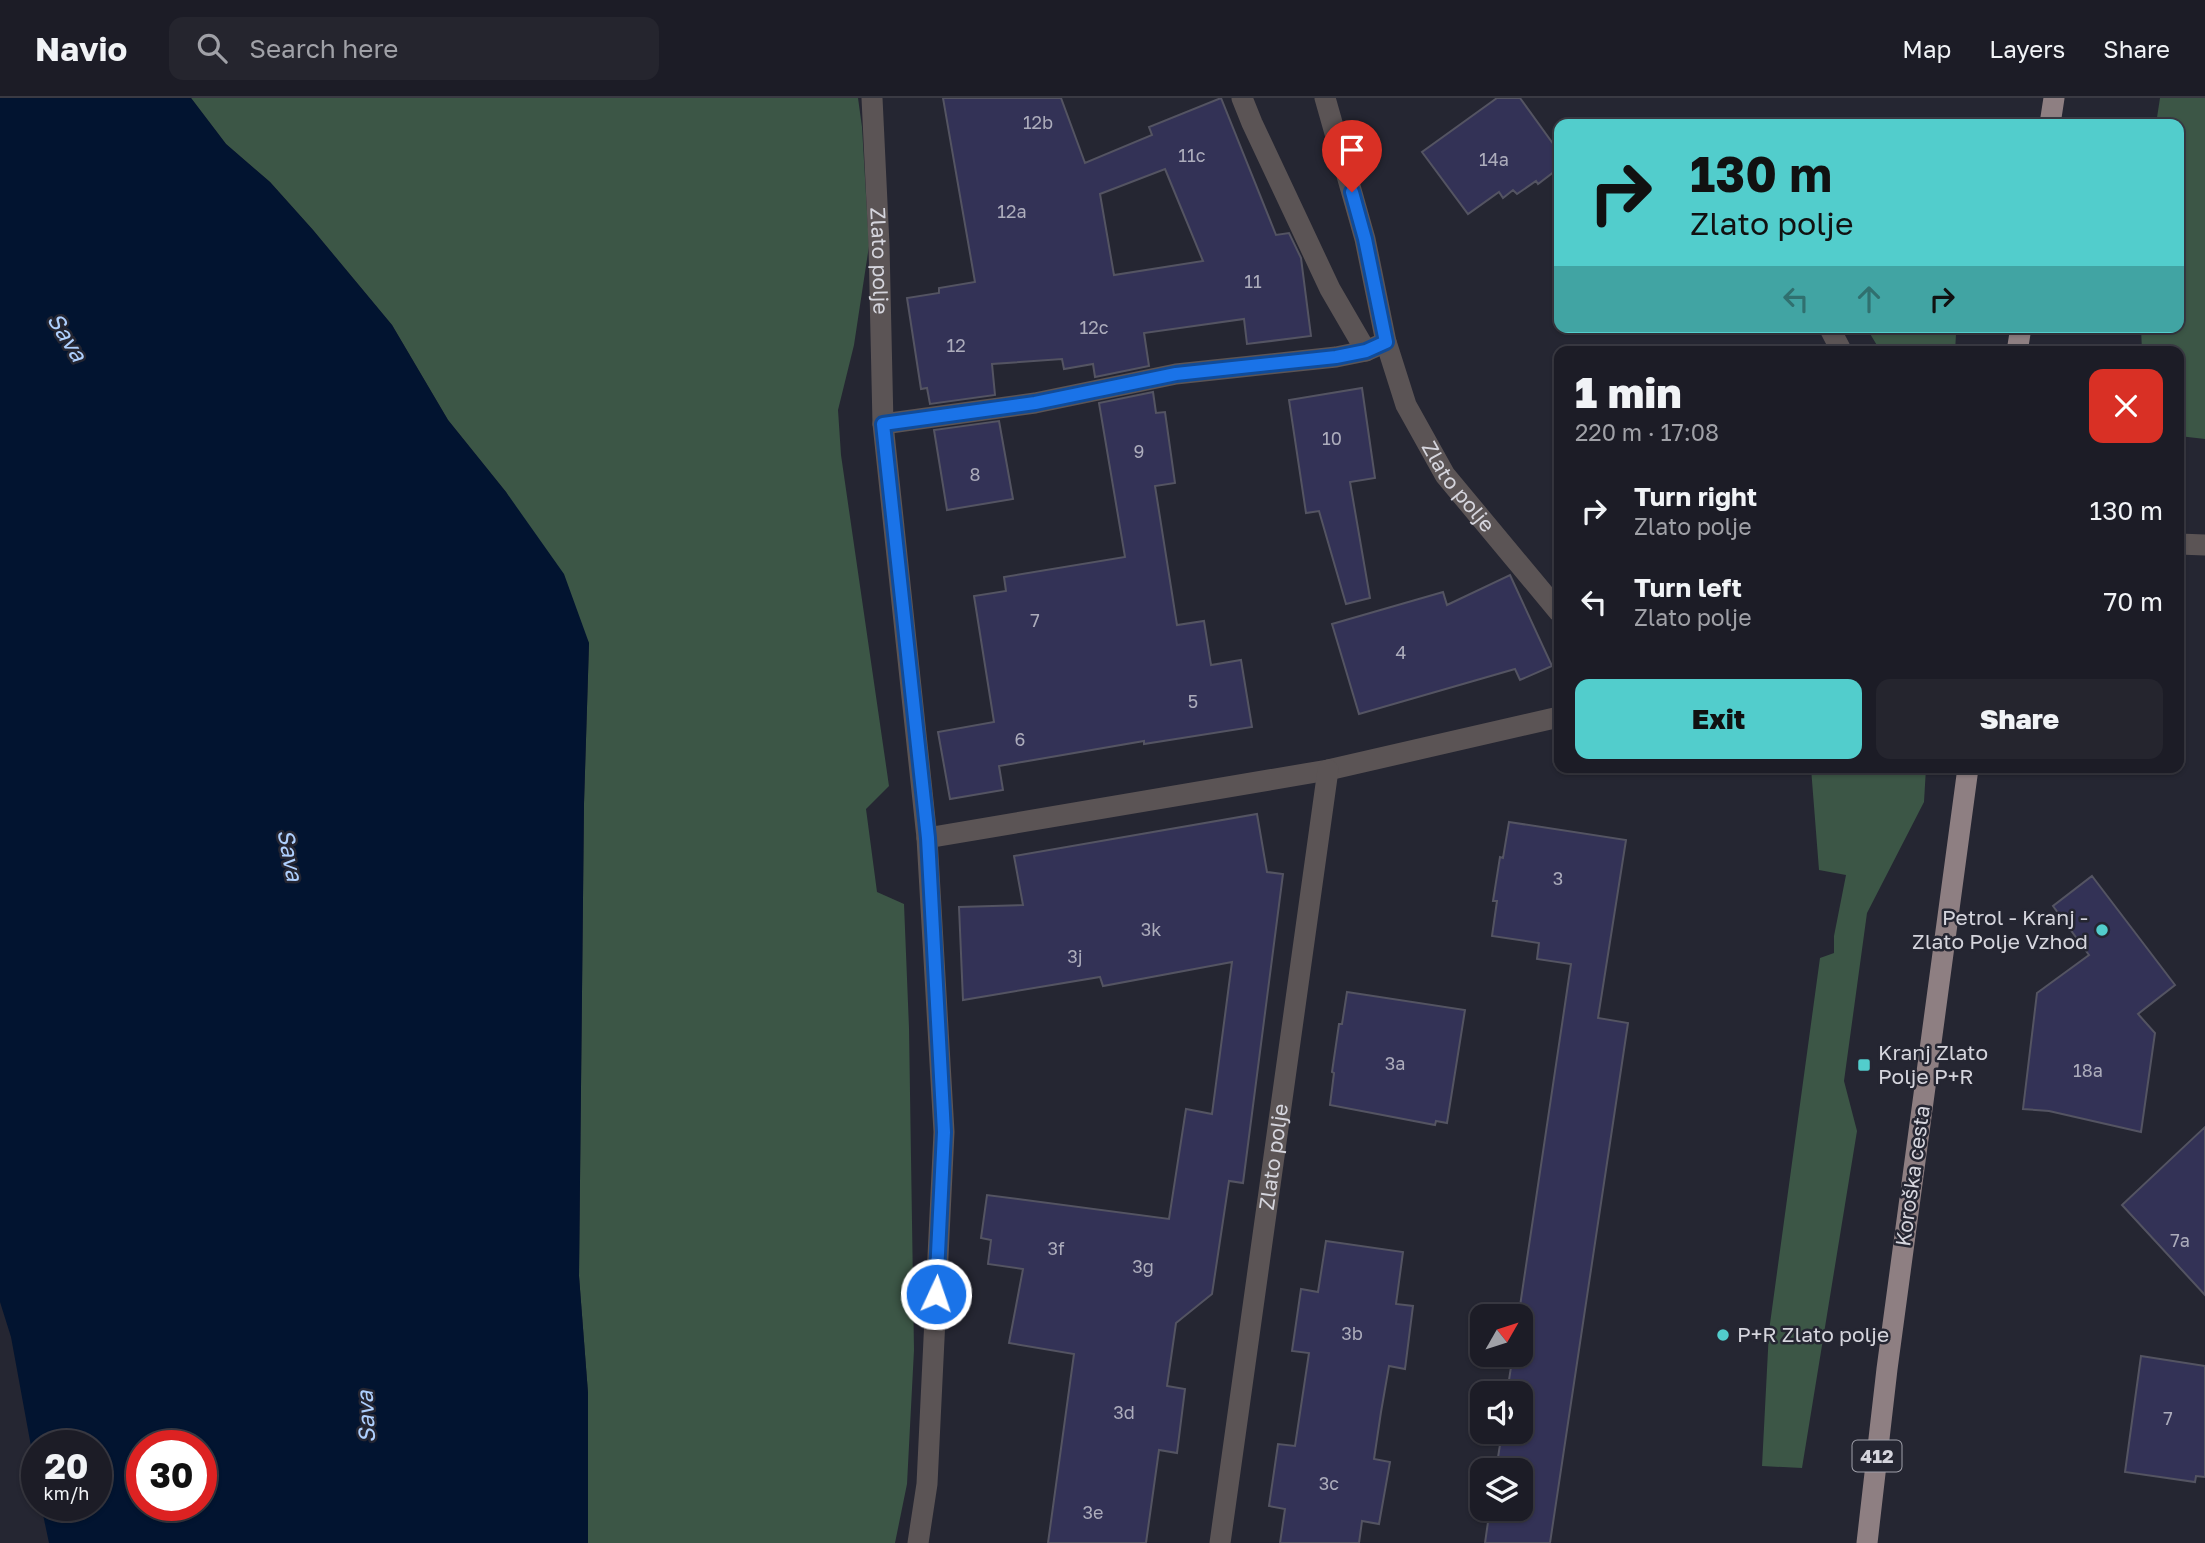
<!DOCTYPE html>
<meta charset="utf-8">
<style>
:root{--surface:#1c1c26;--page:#25252e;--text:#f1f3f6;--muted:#a0a1a7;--line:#3a3a43;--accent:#52cdcc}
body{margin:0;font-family:"Golos Text",sans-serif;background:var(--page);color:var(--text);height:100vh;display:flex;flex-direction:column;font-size:26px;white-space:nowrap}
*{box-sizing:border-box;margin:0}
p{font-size:23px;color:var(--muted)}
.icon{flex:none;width:38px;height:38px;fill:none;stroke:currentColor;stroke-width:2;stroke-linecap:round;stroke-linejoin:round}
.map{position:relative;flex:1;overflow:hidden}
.sheet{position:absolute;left:1554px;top:248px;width:630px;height:427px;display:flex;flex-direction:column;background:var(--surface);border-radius:14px;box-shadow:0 2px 5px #0004,0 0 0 2px var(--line)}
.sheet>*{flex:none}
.guide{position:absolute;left:1554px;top:21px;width:630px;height:214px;border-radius:14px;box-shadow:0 2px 5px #0004,0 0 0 2px var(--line);background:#52cdcc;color:#111;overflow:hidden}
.needle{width:46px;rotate:51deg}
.fabs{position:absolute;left:1470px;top:1206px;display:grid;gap:14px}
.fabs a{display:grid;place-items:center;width:63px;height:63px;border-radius:14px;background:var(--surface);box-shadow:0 2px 5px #0004,0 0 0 2px var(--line);font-size:35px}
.speed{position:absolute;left:21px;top:1332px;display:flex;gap:14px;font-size:35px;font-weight:700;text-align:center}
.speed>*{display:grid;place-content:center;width:91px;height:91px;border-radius:50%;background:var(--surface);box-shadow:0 2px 5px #0004,0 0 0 2px var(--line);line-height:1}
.speed small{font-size:18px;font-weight:400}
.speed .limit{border:10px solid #d22;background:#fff;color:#111}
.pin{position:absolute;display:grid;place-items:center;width:60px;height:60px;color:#fff;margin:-72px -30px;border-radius:50% 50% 50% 0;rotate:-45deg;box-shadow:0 0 7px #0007}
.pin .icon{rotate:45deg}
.me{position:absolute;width:77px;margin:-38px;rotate:3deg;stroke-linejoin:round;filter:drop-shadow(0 0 5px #0008)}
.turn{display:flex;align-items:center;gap:24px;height:147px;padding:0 21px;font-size:32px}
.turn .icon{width:91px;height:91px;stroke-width:2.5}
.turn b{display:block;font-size:49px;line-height:60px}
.lanes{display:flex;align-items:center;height:66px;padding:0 21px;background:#0003;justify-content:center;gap:35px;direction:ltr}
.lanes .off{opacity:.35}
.round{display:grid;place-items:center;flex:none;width:74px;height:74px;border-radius:14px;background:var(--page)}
.summary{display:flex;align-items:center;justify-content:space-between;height:119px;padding:0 21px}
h1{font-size:42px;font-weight:800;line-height:52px}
.action{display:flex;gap:14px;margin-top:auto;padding:14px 21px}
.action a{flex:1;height:80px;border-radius:14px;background:var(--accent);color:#111;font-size:28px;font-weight:800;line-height:80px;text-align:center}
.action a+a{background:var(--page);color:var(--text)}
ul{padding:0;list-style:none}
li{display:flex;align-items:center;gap:21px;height:91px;padding:0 21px}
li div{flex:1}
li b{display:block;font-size:26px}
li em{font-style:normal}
header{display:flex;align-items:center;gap:42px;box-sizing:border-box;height:98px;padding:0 35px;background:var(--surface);border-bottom:2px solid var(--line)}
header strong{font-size:33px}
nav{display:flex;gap:38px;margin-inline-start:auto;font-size:24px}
.search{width:490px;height:63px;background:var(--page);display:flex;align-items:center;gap:18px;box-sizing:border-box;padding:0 24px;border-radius:14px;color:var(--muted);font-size:26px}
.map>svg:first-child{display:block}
.green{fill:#3c5646}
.water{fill:#021430;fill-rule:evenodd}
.building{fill:#333256;stroke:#545462;stroke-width:2;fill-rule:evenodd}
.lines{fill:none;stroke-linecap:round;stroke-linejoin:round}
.street{stroke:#5b5455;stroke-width:21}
.primary{stroke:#8e7f82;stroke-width:21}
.route-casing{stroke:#114b97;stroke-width:18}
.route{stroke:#1a73e8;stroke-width:12}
.poi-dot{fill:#52cdcc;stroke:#252632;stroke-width:2.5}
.labels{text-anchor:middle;stroke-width:5;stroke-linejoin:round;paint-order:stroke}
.number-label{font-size:18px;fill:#acacbb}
.shield{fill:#252632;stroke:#a0a0aa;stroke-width:2}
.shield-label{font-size:19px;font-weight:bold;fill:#d5d5dd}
.street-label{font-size:21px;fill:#d5d5dd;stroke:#252632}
.poi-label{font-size:21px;fill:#d5d5dd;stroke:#252632;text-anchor:start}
.water-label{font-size:23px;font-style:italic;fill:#aecffd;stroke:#252632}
</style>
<header>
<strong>Navio</strong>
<div class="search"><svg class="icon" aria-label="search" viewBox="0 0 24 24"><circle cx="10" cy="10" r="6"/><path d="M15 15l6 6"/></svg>Search here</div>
<nav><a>Map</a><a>Layers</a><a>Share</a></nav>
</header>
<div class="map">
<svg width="2205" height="1445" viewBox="0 0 2205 1445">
<rect width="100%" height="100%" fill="#252632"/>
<path class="green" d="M191 0H858L862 29 869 148 854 247 838 312 841 357 889 688 866 711 877 794 904 806 909 930 914 1252 907 1386 895 1445H588V1295L579 1178 584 705 589 545 506 394 448 322 392 227 313 132 270 84 226 46Z
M2160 0H2205V341L2179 338V254H2142L2141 229H2179V26H2156Z
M1866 229H1954L1956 236 1955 254H1881Z
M1811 670H1926L1924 704 1867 815 1844 983 1857 1033 1802 1370 1762 1368 1769 1233 1820 860 1834 855V838L1846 777 1819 772Z"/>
<path class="water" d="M0 0H191L226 46 270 84 313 132 392 227 448 322 506 394 564 476 589 545 584 705 579 1178 588 1295V1445H49L41 1407H96V1348H37V1381L11 1239 0 1204ZM142 1348H201V1407H142Z"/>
<path class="building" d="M943 0H1061L1085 65 1152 37 1149 29 1221 0 1276 137 1289 135 1301 160 1311 238 1247 246 1244 221 1144 235 1149 268 1095 279 1093 266 1064 271 1062 261 992 266 995 297 930 306 927 290 921 291 907 200 939 195V190L975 184ZM1165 71 1203 163 1114 177 1100 96Z
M1497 0H1520L1559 54V70L1538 86 1536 83 1517 96 1513 92 1503 100 1499 94 1468 116 1422 54Z
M1362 290 1375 380 1350 384 1370 500 1346 506 1319 413 1306 415 1289 302Z
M1153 294 1156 315 1165 314 1175 385 1155 388 1177 527 1204 523 1211 567 1241 562 1252 629 1144 646V643L999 668 1003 692 950 701 938 634 994 624 974 498 1006 493 1004 479 1125 459 1099 305Z
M999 323 1013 401 947 412 934 332Z
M1510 477 1552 568 1520 582 1515 571 1359 616 1332 526 1443 494 1447 507Z
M1257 716 1267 774 1283 776 1243 1085 1229 1083 1212 1196 1176 1225 1167 1288 1185 1291 1177 1355 1159 1352 1146 1445H1048L1074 1256 1009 1245 1023 1171 988 1166 991 1142 981 1140 987 1097 1169 1121 1186 1011 1212 1016 1232 864 1103 888 1100 879 963 902 959 809 1023 807 1014 758Z
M1509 724 1626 742 1598 920 1628 925 1550 1445H1485L1490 1410H1521V1372H1496L1502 1334H1521V1295H1507L1513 1256H1521L1520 1208 1571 866 1537 861 1539 845 1492 838 1497 803H1493L1500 759 1503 760Z
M2092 778 2175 887 2138 916 2155 935 2141 1034 2049 1013 2023 1011 2037 895 2089 857 2053 808Z
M1347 894 1465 912 1447 1025 1436 1023 1435 1027 1330 1007 1334 975 1332 974 1339 926H1342Z
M2205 1029V1197L2122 1107Z
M1326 1143 1403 1154 1396 1206 1413 1208 1405 1271 1389 1268 1381 1314 1374 1361 1390 1364 1379 1426 1362 1423 1359 1445H1280L1285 1411 1269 1408 1278 1346 1295 1348 1309 1255 1292 1253 1301 1191 1318 1194Z
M2141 1258 2205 1268V1379L2196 1378 2195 1384 2125 1374Z"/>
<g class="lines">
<g class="street">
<path id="s1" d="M872 0 879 147 883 326 927 740 944 1034 927 1386 918 1445"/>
<path d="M1242 0 1252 25 1330 191 1366 253"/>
<path id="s2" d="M1325 0 1365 141 1386 244 1406 307 1445 377 1559 514"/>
<path d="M1829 229 1842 254"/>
<path d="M883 326 1035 305 1176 276 1336 259 1366 253 1386 244"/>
<path d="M2179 446 2205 447"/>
<path d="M927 740 1328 672 1559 619"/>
<path id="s3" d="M1220 1445 1328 672"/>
</g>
<path class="primary" d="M2050 26 2054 0
M2017 254 2021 229
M1867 1445 1887 1271 1968 670"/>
</g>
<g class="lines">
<g class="route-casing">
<path id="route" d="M936 1196 944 1034 928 740 883 326 1035 305 1176 276 1336 259 1366 253 1386 244 1365 141 1352 94"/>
</g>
<use href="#route" class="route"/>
</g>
<g class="poi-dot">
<circle cx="2102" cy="832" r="7"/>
<rect x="1857" y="960" width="14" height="14" rx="3.5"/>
<circle cx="1723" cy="1237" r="7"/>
</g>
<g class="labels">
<g class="number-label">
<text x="1038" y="31">12b</text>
<text x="1192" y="64">11c</text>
<text x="1494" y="68">14a</text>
<text x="1012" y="120">12a</text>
<text x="1253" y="190">11</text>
<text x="1094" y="236">12c</text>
<text x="956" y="254">12</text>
<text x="1332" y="347">10</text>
<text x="1139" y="360">9</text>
<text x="975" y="383">8</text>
<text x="1035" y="529">7</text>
<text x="1401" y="561">4</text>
<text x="1193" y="610">5</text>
<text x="1020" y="648">6</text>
<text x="1558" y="787">3</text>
<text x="1151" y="838">3k</text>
<text x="1075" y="865">3j</text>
<text x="1395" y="972">3a</text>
<text x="2088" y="979">18a</text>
<text x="2180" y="1149">7a</text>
<text x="1056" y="1157">3f</text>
<text x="1143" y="1175">3g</text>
<text x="1352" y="1242">3b</text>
<text x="1124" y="1321">3d</text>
<text x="2168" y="1327">7</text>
<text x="1329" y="1392">3c</text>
<text x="1093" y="1421">3e</text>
</g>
<rect class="shield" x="1852.5" y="1342.5" width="49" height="31" rx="5"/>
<g class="shield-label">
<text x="1877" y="1365">412</text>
</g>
<g class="street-label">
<text dy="7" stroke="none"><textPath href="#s1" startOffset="163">Zlato polje</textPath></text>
<text dy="7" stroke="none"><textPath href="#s2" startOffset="415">Zlato polje</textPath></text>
<text dy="7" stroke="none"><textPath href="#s3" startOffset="390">Zlato polje</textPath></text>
<text transform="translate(1913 1078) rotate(-82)" y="7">Koroška cesta</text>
</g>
<g class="poi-label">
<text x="2088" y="827" text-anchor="end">Petrol - Kranj -<tspan x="2088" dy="24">Zlato Polje Vzhod</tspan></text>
<text x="1878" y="962">Kranj Zlato<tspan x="1878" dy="24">Polje P+R</tspan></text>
<text x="1737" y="1244">P+R Zlato polje</text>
</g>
<g class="water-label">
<text transform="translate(67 239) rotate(58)" y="8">Sava</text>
<text transform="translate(290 757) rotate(79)" y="8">Sava</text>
<text transform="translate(366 1319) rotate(-93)" y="8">Sava</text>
</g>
</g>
</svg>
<div class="fabs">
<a><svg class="needle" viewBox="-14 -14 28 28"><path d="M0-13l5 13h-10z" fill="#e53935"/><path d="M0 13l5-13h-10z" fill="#a0a1a7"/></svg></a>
<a><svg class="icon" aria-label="sound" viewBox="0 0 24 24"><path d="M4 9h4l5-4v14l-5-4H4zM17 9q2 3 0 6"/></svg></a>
<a><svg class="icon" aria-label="layers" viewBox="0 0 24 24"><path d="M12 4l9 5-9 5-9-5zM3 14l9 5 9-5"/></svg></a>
</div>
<div class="speed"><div>20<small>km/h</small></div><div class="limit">30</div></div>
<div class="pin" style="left:1352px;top:94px;background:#d93025"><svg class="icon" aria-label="arrive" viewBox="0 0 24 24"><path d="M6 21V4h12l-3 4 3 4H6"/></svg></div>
<svg class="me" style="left:936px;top:1196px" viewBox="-20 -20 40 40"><circle r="17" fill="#1a73e8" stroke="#fff" stroke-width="3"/><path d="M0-11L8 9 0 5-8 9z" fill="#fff"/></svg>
<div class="guide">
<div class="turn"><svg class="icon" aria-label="right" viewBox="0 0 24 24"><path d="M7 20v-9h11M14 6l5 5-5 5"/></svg><div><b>130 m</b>Zlato polje</div></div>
<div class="lanes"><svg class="icon off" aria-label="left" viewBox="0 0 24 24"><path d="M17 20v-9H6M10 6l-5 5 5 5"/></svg><svg class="icon off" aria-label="ahead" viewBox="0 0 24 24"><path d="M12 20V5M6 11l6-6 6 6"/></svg><svg class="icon" aria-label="right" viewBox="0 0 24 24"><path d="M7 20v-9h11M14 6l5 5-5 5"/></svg></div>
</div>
<section class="sheet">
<div class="summary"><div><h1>1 min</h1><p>220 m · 17:08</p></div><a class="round" style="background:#d93025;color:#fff"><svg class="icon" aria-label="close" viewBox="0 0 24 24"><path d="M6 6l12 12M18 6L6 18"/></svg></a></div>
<ul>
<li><svg class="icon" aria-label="right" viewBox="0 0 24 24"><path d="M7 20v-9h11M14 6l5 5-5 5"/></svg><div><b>Turn right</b><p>Zlato polje</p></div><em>130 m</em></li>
<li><svg class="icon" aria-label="left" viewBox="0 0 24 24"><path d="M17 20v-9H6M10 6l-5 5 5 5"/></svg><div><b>Turn left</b><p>Zlato polje</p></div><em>70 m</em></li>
</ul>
<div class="action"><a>Exit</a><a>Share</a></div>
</section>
</div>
